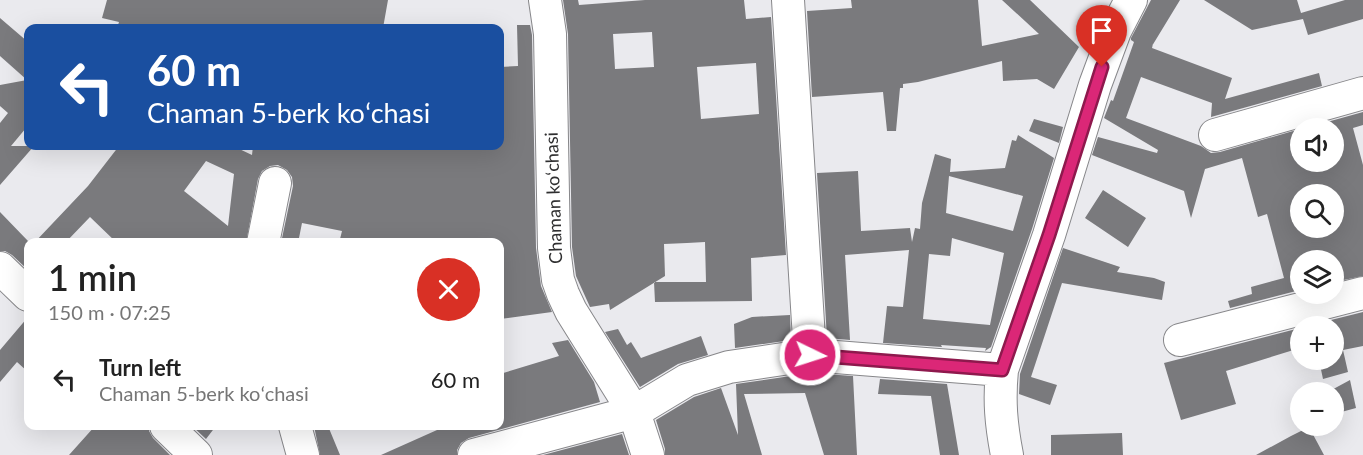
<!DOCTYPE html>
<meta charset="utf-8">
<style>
:root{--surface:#fff;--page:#f2f2f2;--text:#222;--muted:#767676}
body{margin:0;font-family:Lato,sans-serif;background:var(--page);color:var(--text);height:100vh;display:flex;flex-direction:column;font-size:22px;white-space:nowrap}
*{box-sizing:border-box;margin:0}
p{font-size:20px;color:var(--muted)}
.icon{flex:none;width:33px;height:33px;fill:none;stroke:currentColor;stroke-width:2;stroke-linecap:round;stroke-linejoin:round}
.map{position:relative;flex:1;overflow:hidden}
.details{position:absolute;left:24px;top:238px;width:480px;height:192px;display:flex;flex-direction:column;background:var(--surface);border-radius:12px;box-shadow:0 6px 24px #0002}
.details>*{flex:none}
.top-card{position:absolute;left:24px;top:24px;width:480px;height:126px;border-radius:12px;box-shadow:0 6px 24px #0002;background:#1a4fa0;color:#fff;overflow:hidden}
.tools{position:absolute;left:1290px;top:118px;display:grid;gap:12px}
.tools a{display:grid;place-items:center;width:54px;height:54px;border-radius:50%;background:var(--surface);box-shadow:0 6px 24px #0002;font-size:30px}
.pin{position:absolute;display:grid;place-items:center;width:51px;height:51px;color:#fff;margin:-62px -26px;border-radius:50% 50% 50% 0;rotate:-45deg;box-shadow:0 0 6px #0007}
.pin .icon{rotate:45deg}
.me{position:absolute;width:66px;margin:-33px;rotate:94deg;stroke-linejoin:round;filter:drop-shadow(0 0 4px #0008)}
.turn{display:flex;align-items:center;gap:21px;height:126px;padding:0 24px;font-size:27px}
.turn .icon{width:78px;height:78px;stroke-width:2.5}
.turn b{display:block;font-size:42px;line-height:51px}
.round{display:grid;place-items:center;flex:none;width:63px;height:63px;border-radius:32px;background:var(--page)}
.overview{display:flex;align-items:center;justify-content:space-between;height:102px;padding:0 24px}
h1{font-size:36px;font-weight:600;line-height:45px}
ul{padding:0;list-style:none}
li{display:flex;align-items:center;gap:18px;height:78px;padding:0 24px}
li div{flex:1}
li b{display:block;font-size:22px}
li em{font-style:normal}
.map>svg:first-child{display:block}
.building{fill:#7a7a7d;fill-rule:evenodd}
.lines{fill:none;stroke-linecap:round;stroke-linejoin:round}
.minor-casing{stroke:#87878a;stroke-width:34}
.minor{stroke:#fff;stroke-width:32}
.route-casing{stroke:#8e194d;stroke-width:15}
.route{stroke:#db2777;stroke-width:10}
.labels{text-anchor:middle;stroke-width:6;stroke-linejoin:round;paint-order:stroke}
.street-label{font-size:18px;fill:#2f2f30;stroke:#fff}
</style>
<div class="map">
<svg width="1363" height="455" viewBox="0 0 1363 455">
<rect width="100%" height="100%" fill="#eaeaee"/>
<path class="building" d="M107 0H388L383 28H117L119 22 102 18Z
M563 0H578L579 5 645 0H744L746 19 771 17 786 255 751 258 752 301 655 302 654 282H706L705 242 687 243 664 244 665 276 610 310 609 304 590 307 576 276 572 247 568 34ZM652 32 654 67 615 69 613 34ZM756 63 759 114 701 119 697 67Z
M851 0H978L982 46 1039 34 1002 0H1030L1079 47 1054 89 1037 79 1003 81 1002 61 918 82 903 84V88H900L896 131H887L883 92 812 97 807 11 852 8Z
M1151 0H1180L1152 46 1153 44 1152 48 1232 78 1225 99 1319 73 1322 86 1211 117 1212 103 1141 77 1126 118 1201 146 1211 153 1220 152 1300 129V162H1334V129H1302L1363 112V125L1353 128 1363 165V276L1334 282V261H1300V290L1230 308 1228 301 1252 294 1251 287 1284 278 1267 214 1258 217 1242 158 1205 169 1191 218 1184 191 1092 155 1098 137 1157 153 1158 150 1104 118 1111 100 1113 101 1134 42 1131 40V38ZM1300 195H1334V228H1300Z
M1204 0H1297L1301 13 1345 0H1363V19L1308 35 1303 19 1252 30Z
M0 18 28 42V130L26 128 11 146H34L0 185V123L8 113 0 106V85L27 80 0 56Z
M517 25H530L532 35 536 248 541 286 552 312 500 319V243H339L342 231 302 223 298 243H281L293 186 292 177 287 170 278 165 270 166 262 171 258 179 246 243H117L90 217 65 243H34L88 186 119 146H233L252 155 253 146H500V135H501L500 67 518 66ZM206 161 234 174 228 226 184 191Z
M1034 119 1063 127 1059 143 1029 131Z
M1018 135 1054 158 1032 229 991 347 985 351 986 348 941 345 942 347 883 343 887 306 903 307 909 250 845 255 850 340 827 338 817 173 858 171 861 231 910 228 912 242 915 228 920 229 922 203 935 154 951 159 950 172 1005 168 1012 140 1016 141ZM949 176 1023 196 1013 231 946 213ZM952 238 1004 253 990 325 923 319 929 254 950 256Z
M1103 190 1146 218 1128 247 1085 218Z
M0 212 28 241V270L12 255 5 251H0Z
M1063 248 1120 267 1117 272 1154 278 1165 282 1162 300 1062 283 1031 377 1057 385 1050 405 1019 394 1020 374Z
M1363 312V346L1343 350 1348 372 1323 379 1319 360H1334V327H1303Z
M790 315 791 340 735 348 734 324 752 317Z
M28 317V372L17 362 0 382V350Z
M1300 328V348L1226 371 1236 404 1181 420 1164 363Z
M618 329 627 345 631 342 641 358 701 336 708 355 678 364 640 387 605 332Z
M568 340 594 382 600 402 469 438 461 443 457 450V455H381L446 426H500V374L559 356 552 343Z
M811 373 853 376 857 455H824L805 393 744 394 762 455H665V449L656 420 694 397 721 388 738 435 736 384Z
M880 379 947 384 959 455H940L931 396 878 394Z
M1350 380 1356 408 1334 414V393H1326Z
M95 426H149V431L153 438 170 455H69Z
M192 426H216L206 439Z
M314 426H328L340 455H320Z
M1309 427 1324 455H1256L1291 436Z
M1122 433 1123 455H1051V435Z
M622 434 629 455H543Z"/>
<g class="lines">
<g class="minor-casing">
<path id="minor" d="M545 0 550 34 554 248 558 280 563 294 571 311 634 412 648 455
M788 0 810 355
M1215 135 1363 93
M263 243 275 183
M0 268 28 295
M1180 340 1363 293
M166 426 196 455
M295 426 303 455
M474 455 634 412 687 380 729 367 810 355 1002 370
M1007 455C1001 424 999 401 1002 370L1049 235 1095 85 1115 31 1131 0"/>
</g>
<use href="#minor" class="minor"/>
</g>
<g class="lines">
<g class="route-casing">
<path id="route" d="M810 355 1002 370 1049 235 1102 67"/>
</g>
<use href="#route" class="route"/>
</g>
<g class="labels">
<g class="street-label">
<text transform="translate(554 198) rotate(-92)" y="6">Chaman koʻchasi</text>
</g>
</g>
</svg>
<div class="tools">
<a><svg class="icon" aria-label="sound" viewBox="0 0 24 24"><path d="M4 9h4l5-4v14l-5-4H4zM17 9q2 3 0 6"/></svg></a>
<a><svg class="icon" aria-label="search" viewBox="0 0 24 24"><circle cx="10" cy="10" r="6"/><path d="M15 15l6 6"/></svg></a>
<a><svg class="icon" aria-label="layers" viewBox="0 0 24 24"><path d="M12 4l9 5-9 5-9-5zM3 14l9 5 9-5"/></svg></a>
<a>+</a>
<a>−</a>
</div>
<div class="pin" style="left:1102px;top:67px;background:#d93025"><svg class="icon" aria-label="arrive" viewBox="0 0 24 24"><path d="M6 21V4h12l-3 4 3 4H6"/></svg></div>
<svg class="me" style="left:810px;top:355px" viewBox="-20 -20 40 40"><circle r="17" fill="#db2777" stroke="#fff" stroke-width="3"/><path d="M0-11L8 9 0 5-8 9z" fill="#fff"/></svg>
<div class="top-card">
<div class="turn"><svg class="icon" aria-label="left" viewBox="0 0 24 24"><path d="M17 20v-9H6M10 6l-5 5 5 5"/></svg><div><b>60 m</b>Chaman 5-berk koʻchasi</div></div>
</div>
<section class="details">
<div class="overview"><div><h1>1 min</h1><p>150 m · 07:25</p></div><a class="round" style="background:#d93025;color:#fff"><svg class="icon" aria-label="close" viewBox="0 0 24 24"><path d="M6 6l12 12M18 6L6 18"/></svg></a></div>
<ul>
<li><svg class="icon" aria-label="left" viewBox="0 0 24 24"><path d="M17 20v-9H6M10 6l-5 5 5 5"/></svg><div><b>Turn left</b><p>Chaman 5-berk koʻchasi</p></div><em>60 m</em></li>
</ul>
</section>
</div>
